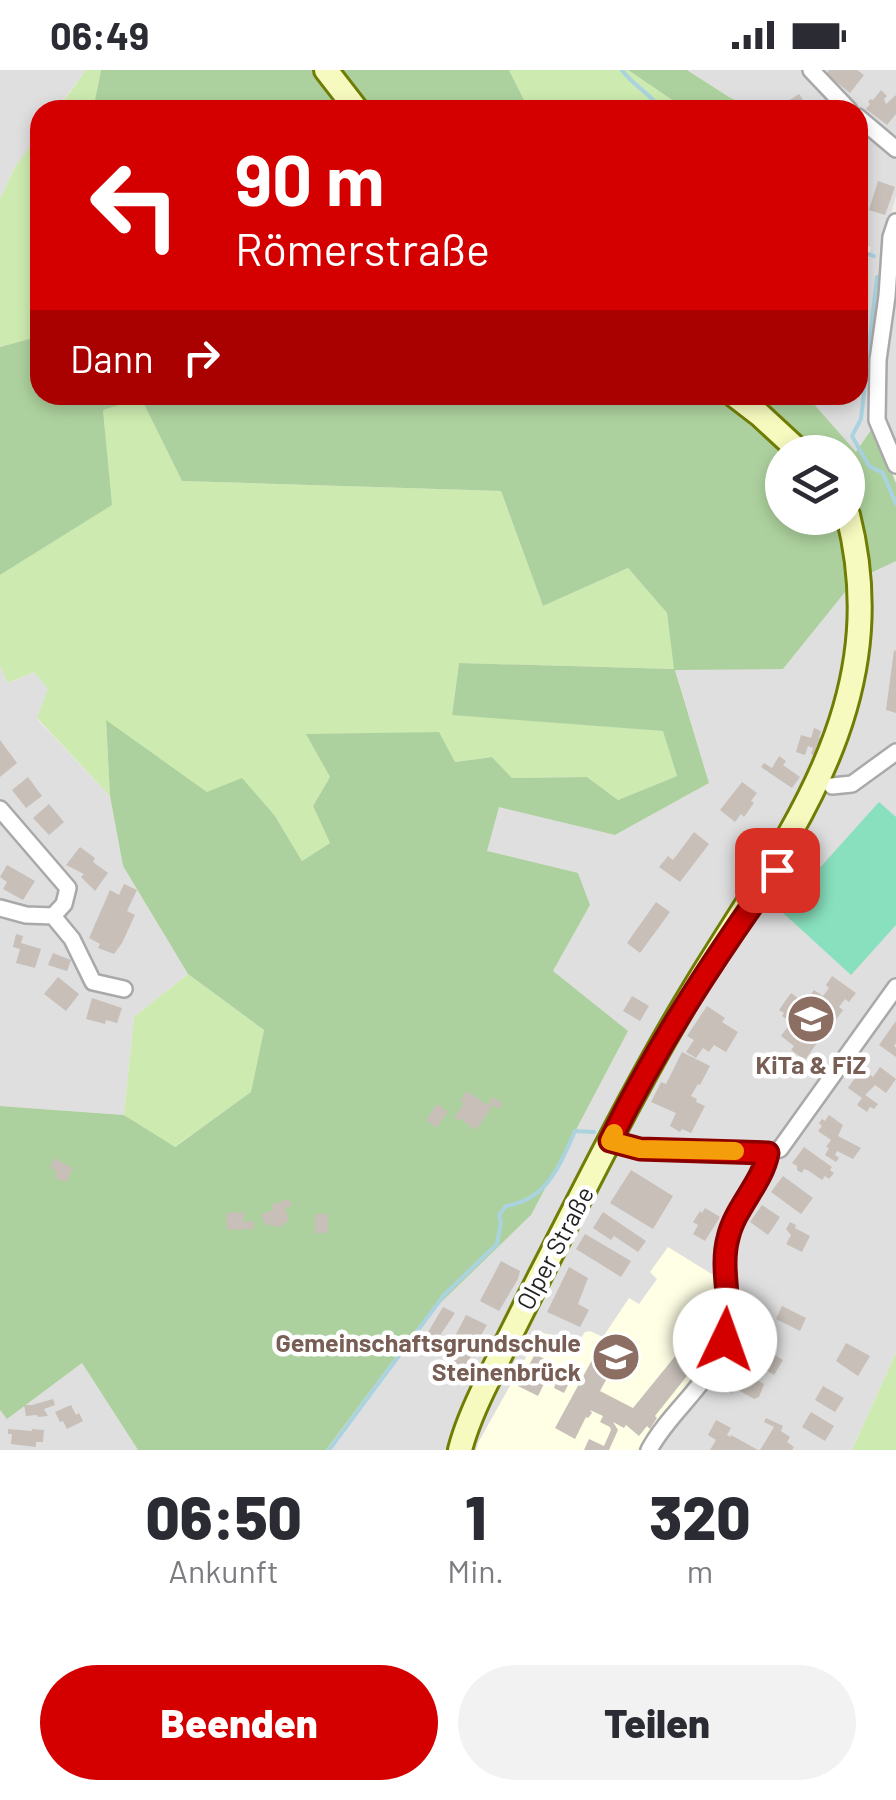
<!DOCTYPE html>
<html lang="de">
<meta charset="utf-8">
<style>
:root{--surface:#fff;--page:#f2f2f3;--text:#2b2b33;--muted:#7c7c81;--accent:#d40000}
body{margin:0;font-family:Barlow,sans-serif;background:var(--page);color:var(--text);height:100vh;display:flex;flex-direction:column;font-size:38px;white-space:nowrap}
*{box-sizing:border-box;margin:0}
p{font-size:32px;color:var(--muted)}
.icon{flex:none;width:55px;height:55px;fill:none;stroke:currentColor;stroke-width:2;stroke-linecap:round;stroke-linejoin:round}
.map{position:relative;height:1380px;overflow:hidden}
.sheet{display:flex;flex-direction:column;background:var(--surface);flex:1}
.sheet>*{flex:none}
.hud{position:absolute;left:30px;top:30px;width:838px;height:305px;border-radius:30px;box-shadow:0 5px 15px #0003;background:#d40000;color:#fff;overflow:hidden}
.controls{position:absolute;left:765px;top:365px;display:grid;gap:20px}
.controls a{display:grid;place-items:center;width:100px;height:100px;border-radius:50%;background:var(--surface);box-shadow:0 5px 15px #0003;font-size:50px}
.pin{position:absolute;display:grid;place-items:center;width:85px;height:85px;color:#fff;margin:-42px;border-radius:20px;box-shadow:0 5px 15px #0006}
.me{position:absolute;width:110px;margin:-55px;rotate:3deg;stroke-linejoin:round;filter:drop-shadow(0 0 8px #0008)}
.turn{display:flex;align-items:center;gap:35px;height:210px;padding:0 40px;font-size:45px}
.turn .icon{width:130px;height:130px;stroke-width:2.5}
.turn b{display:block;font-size:70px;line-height:85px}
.then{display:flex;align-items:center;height:95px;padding:0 40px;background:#0003;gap:20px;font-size:38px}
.eta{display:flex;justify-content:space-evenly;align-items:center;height:170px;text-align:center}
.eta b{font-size:60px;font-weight:800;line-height:70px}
.cta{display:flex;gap:20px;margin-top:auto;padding:20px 40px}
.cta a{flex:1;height:115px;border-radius:60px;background:var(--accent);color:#fff;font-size:40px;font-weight:800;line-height:115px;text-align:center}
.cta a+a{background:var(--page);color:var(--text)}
.status{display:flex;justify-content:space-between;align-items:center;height:70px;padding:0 50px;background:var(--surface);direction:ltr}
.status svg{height:28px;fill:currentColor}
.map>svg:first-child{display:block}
.residential{fill:#e0dfdf}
.education{fill:#ffffe5}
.grass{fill:#cdebb0}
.forest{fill:#add19e;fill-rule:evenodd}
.pitch{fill:#88e0be}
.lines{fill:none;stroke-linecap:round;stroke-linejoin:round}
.stream{stroke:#aad3df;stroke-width:4}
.building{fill:#c7bfb8}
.minor-casing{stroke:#a9a9a9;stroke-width:20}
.secondary-casing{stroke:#707d05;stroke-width:28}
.minor{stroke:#fff;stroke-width:15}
.secondary{stroke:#f7fabf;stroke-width:22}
.route-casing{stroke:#8a0000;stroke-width:25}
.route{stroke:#d40000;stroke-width:18}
.slow{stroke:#f59e0b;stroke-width:18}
.labels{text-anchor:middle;stroke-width:9;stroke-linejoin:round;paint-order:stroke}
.education-label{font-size:25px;font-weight:bold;fill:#785e54;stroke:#fff}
.street-label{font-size:25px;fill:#222;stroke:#fff}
</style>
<div class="status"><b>06:49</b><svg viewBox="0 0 49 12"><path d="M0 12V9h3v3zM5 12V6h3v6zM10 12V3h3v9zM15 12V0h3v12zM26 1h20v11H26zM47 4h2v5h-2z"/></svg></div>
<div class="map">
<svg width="896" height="1380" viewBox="0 0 896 1380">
<rect width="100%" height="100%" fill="#f2efe9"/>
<path class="residential" d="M0 0H86L56 40H40V63L15 97 0 129Z
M687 0H896V126L882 175 869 327 873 357 856 383 806 325H858V188H869L871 177 858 173V40H756L729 27Z
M896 202V377L884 349 886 291Z
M896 491V1283L852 1380H326L424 1249 531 1145 553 901 590 835 486 781 499 736 615 765 709 713 675 599H783L854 511Z
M0 596 9 613 34 602 49 619 37 649 110 726 123 796 188 904 134 947 124 1045 0 1036Z
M82 1293 138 1380H0V1340L8 1348Z"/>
<path class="education" d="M668 1177 715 1206 719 1244 717 1260 700 1296 638 1380H476L478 1373 540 1262 577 1273 585 1262 590 1261 603 1267 629 1228 639 1234 657 1209 650 1202Z"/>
<path class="grass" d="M86 0H101L93 40H57Z
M509 0H628L687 40H529Z
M40 63V266L0 277V129L15 97Z
M141 328 182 411 501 421 543 536 628 498 667 543 675 599 459 593 452 644 664 661 677 706 618 730 587 707 512 708 492 687 455 692 307 664 330 707 313 736 330 773 302 791 275 746 207 722 106 651 110 726 37 648 48 619 34 602 8 613 0 596V505L111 435 103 340Z
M188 904 264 960 252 1022 174 1077 124 1045 134 947Z
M896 1283V1380H852Z"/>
<path class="forest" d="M101 0H509L529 40H93Z
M628 0H687L729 27 756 40H687Z
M40 266V325H806L856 382 873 357 896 413V491L854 511 783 599 675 600 709 713 615 765 499 737 487 781 578 803 590 835 553 901 628 961 531 1145 424 1249 326 1380H138L82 1293 7 1349 0 1340V1036L124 1045 175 1077 251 1022 264 960 188 904 123 796 110 726 106 650 207 722 242 708 275 746 302 791 330 773 313 736 330 707 306 664 439 662 455 692 492 687 512 708 587 707 618 730 677 706 663 661 452 645 459 593 674 599 667 543 628 498 543 536 501 421 182 411 141 328 103 340 112 435 0 505V277ZM782 382H848V448H782Z"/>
<path class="pitch" d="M879 732 896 747V855L851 905 781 841Z"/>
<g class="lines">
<path class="stream" d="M622 0C633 16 651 23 661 40
M858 181 874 186
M877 207 861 349 852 366 869 396 883 403 896 434
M329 1380 444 1225 497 1174 501 1152 499 1145 506 1136C547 1130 560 1095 575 1061L594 1062"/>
</g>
<path class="building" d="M829 0H857L864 5 850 23 826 4Z
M881 20 887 26 884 29 886 34 896 25V44L887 55 866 39 870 34 868 32 870 29 873 30Z
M799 24 810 40H782L779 37Z
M878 111 895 117 885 145 869 140Z
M894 580 896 581V643L886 640Z
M814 658 821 661 819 668 828 671 822 689 811 684 813 678 808 676 805 685 796 682 801 665 811 668Z
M0 670 17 693 0 707Z
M779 686 786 691 783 695 800 707 792 718 761 697 764 693 772 698Z
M28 707 42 726 26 738 12 720Z
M742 712 757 723 751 731 754 733 744 747 741 744 735 752 720 740Z
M49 734 64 752 49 765 33 748Z
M694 762 709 774 680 812 659 797 668 786 673 790Z
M80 777 95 788 93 792 108 803 95 821 81 807 84 804 66 795Z
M7 795 35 811 23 830 3 819 7 812 0 807Z
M124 814 137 820 127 841 135 845 122 873 114 884 98 878 100 874 89 868 110 820 119 825Z
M656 832 670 842 640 883 627 873Z
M16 864 23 866 21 873 41 879 35 898 16 893 20 879 13 877Z
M53 883 71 890 67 901 48 895Z
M832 906 856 923 849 932 845 929 839 937 843 940 833 954 831 953 805 990 791 980 794 976 781 966 791 952 782 946 784 943 779 940 791 923 805 933 814 920 823 926 829 918 826 915Z
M58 907 79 924 66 941 44 924Z
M632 926 649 936 640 951 623 941Z
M92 928 122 938 117 953 106 950 105 954 86 949Z
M707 936 725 948 722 952 738 962 726 982 714 975 709 982 703 978 696 988 686 982 694 970 687 966Z
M896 951V973L894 976 896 978V987L879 975Z
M682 982 710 996 700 1015 698 1014 691 1026 697 1029 696 1032 705 1036 691 1063 682 1059 680 1062 670 1056 676 1043 651 1032 661 1012 666 1014Z
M880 997 896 1009 886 1023 875 1015 865 1025 878 1034 874 1039 870 1037 867 1042 857 1035 862 1028 848 1018 862 998 873 1007Z
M467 1021 487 1035 493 1027 503 1034 499 1039 493 1035 476 1060 459 1048 458 1050 454 1048 464 1033 460 1031Z
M437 1034 448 1042 436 1058 426 1050Z
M829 1045 843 1055 838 1066 861 1078 853 1089 837 1081 835 1085 839 1088 836 1092 825 1085 829 1078 826 1077 831 1070 818 1061 822 1056 819 1053 822 1049 825 1051Z
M804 1077 832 1097 830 1100 834 1103 829 1109 825 1106 822 1110 809 1101 804 1099 802 1103 797 1100V1096L792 1093Z
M54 1088 72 1098 67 1112 57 1109 55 1106 57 1101 50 1098Z
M631 1100 673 1126 653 1159 610 1133Z
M783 1106 813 1128 801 1144 771 1122Z
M289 1129 292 1136 285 1138 289 1151 278 1158 277 1155 271 1157 270 1154 265 1155 261 1144 273 1140 271 1135Z
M762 1135 780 1147 768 1165 750 1152Z
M705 1138 720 1147 705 1171 693 1164 698 1155 693 1152 700 1141 702 1143Z
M244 1142V1152L254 1151V1159L227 1160 226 1143Z
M603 1142 646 1171 638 1182 614 1166 611 1170 593 1158Z
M315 1144H328V1163H315Z
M790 1152 796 1155 795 1158 810 1166 802 1182 786 1174 791 1165 786 1159Z
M585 1164 631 1191 621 1207 576 1179Z
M501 1191 520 1201 518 1209 499 1241 480 1231Z
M569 1197 588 1208 578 1234 589 1240 580 1257 547 1242Z
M782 1236 806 1248 800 1261 776 1249Z
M443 1237 455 1243 427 1285 416 1279 419 1273 421 1274Z
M466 1245 487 1255 472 1281 473 1282 464 1299 468 1301 463 1312 438 1299Z
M846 1273 870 1286 858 1306 836 1291Z
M753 1275 757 1278 759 1275 783 1290 774 1305 749 1290 751 1288 747 1286Z
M681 1279 698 1289 696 1291 698 1292 655 1346 657 1348 650 1359 647 1356 639 1366 626 1355 624 1358 613 1352 618 1360 609 1380H584L589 1369 604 1376 611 1360 610 1357 600 1352 603 1346 590 1340 592 1343 588 1348 586 1347 575 1369 555 1358 592 1290 611 1301 600 1321 633 1338Z
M535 1284 560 1297 559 1300 572 1307 564 1323 554 1318 555 1315 552 1313 553 1311 547 1308 538 1326 518 1316Z
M744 1303 764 1314 759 1327 754 1329 735 1318 732 1324 719 1316 726 1305 738 1312Z
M823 1316 844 1328 835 1342 815 1330Z
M53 1329 55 1335 44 1339 48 1346 38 1347 37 1345 26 1346 24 1335H32Z
M71 1335 76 1345 79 1343 83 1351 67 1359 63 1351 60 1352 55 1342Z
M811 1342 834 1356 825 1371 802 1357Z
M766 1348 783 1356 781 1361 790 1367 787 1372 794 1377 792 1380H760L774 1357 764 1352Z
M716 1350 731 1358 727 1365 731 1367V1365L758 1380H710L716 1370 708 1365Z
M8 1359 32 1361V1359L44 1360 43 1372H36V1377L11 1374 12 1364H8Z"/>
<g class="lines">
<g class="minor-casing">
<path id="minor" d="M811 0 849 40
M858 47 896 79
M896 152 891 167 887 226 878 290 877 350 896 395
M832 716 852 714 896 682
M0 739 68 818 64 834 53 846 26 845 0 838
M53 846 72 869 93 912 124 919
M610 1071 640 1079 767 1083 780 1079 896 917
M649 1380C668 1344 705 1318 721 1280 735 1247 722 1215 725 1181 728 1144 761 1118 767 1083"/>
</g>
<g class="secondary-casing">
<path id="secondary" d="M326 0 357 40
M734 325 760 345 800 382
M460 1380C466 1356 477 1332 488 1310 505 1276 522 1242 539 1208 590 1109 639 1009 697 914 787 766 896 635 848 445"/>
</g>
<use href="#minor" class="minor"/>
<use href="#secondary" class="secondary"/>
</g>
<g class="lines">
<g class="route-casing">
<path id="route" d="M725 1270C734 1236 719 1201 728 1168 735 1137 762 1114 768 1083L640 1079 610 1071C657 975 715 887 777 800"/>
</g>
<use href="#route" class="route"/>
<path class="slow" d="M614 1063 610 1071 640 1079 735 1081"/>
</g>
<defs>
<g id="school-disc" transform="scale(2.5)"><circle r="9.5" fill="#8d6e63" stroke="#fff"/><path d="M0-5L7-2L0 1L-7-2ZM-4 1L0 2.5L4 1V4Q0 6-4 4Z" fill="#fff"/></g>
</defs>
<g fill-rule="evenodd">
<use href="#school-disc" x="811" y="949"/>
<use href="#school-disc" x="616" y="1287"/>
</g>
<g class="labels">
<g class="education-label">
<text x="811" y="1004">KiTa &amp; FiZ</text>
<text x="581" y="1282" text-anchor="end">Gemeinschaftsgrundschule<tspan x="581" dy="29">Steinenbrück</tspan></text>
</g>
<g class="street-label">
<text transform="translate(555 1178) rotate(-62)" y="9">Olper Straße</text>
</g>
</g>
</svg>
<div class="controls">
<a><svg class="icon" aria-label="layers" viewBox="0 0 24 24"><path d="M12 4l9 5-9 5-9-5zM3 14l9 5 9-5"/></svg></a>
</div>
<div class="pin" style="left:777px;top:800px;background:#d93025"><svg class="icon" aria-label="arrive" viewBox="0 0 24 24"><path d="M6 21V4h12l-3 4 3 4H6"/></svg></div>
<svg class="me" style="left:725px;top:1270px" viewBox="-20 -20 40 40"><circle r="19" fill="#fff"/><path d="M0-13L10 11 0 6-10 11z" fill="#d40000"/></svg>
<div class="hud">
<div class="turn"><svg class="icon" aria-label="left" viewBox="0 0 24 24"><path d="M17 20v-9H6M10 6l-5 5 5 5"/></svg><div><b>90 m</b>Römerstraße</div></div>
<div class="then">Dann<svg class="icon" aria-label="right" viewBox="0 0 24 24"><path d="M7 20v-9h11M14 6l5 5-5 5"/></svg></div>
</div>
</div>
<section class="sheet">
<div class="eta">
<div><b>06:50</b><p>Ankunft</p></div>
<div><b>1</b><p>Min.</p></div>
<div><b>320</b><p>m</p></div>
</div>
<div class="cta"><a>Beenden</a><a>Teilen</a></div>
</section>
